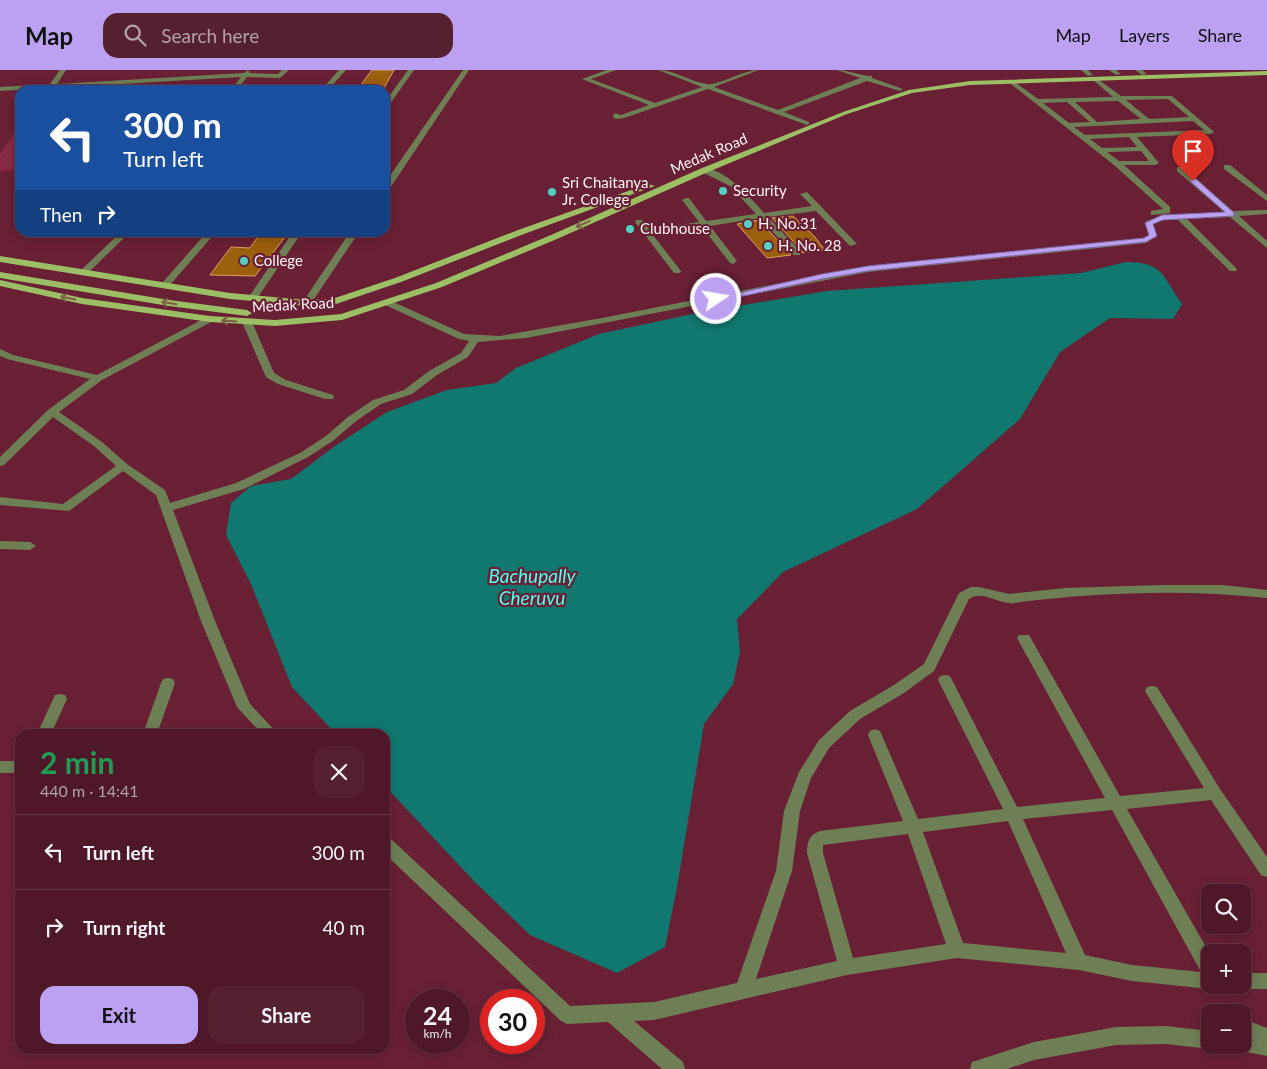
<!DOCTYPE html>
<meta charset="utf-8">
<style>
:root{--surface:#4f1828;--page:#552130;--text:#f1f3f6;--muted:#b3a0a8;--line:#663745;--accent:#bca0f2}
body{margin:0;font-family:Lato,sans-serif;background:var(--page);color:var(--text);height:100vh;display:flex;flex-direction:column;font-size:19px;white-space:nowrap}
*{box-sizing:border-box;margin:0}
p{font-size:16px;color:var(--muted)}
.icon{flex:none;width:28px;height:28px;fill:none;stroke:currentColor;stroke-width:2;stroke-linecap:round;stroke-linejoin:round}
.map{position:relative;flex:1;overflow:hidden}
.side{position:absolute;left:15px;top:659px;width:375px;height:325px;display:flex;flex-direction:column;background:var(--surface);border-radius:15px;box-shadow:0 2px 12px #0003,0 0 0 1px var(--line)}
.side>*{flex:none}
.banner{position:absolute;left:15px;top:15px;width:375px;height:152px;border-radius:15px;box-shadow:0 2px 12px #0003,0 0 0 1px var(--line);background:#1a4fa0;color:#fff;overflow:hidden}
.controls{position:absolute;left:1201px;top:814px;display:grid;gap:10px}
.controls a{display:grid;place-items:center;width:50px;height:50px;border-radius:10px;background:var(--surface);box-shadow:0 2px 12px #0003,0 0 0 1px var(--line);font-size:25px}
.speed{position:absolute;left:405px;top:919px;display:flex;gap:10px;font-size:25px;font-weight:700;text-align:center}
.speed>*{display:grid;place-content:center;width:65px;height:65px;border-radius:50%;background:var(--surface);box-shadow:0 2px 12px #0003,0 0 0 1px var(--line);line-height:1}
.speed small{font-size:12px;font-weight:400}
.speed .limit{border:8px solid #d22;background:#fff;color:#111}
.pin{position:absolute;display:grid;place-items:center;width:42px;height:42px;color:#fff;margin:-51px -21px;border-radius:50% 50% 50% 0;rotate:-45deg;box-shadow:0 0 5px #0007}
.pin .icon{rotate:45deg}
.me{position:absolute;width:55px;margin:-28px;rotate:78deg;stroke-linejoin:round;filter:drop-shadow(0 0 4px #0008)}
.turn{display:flex;align-items:center;gap:18px;height:105px;padding:0 25px;font-size:22px}
.turn .icon{width:65px;height:65px;stroke-width:2.5}
.turn b{display:block;font-size:35px;line-height:42px}
.then{display:flex;align-items:center;height:48px;padding:0 25px;background:#0003;gap:10px;font-size:19px}
.round{display:grid;place-items:center;flex:none;width:52px;height:52px;border-radius:15px;background:var(--page)}
.head{display:flex;align-items:center;justify-content:space-between;height:85px;padding:0 25px}
h1{font-size:30px;font-weight:700;line-height:38px;color:#1e9e55}
.primary-button{display:flex;gap:10px;margin-top:auto;padding:10px 25px}
.primary-button a{flex:1;height:58px;border-radius:15px;background:var(--accent);color:#111;font-size:20px;font-weight:700;line-height:58px;text-align:center}
.primary-button a+a{background:var(--page);color:var(--text)}
ul{padding:0;list-style:none}
li{display:flex;align-items:center;gap:15px;height:75px;padding:0 25px;border-top:1px solid var(--line)}
li div{flex:1}
li b{display:block;font-size:19px}
li em{font-style:normal}
header{display:flex;align-items:center;gap:30px;box-sizing:border-box;height:70px;padding:0 25px;background:var(--accent);color:#111}
header strong{font-size:24px}
nav{display:flex;gap:28px;margin-inline-start:auto;font-size:18px}
.search{width:350px;height:45px;background:var(--page);display:flex;align-items:center;gap:12px;box-sizing:border-box;padding:0 18px;border-radius:15px;color:var(--muted);font-size:19px}
.map>svg:first-child{display:block}
.green{fill:#892946}
.water{fill:#10786f}
.building{fill:#9b5f0d;stroke:#dba062}
.lines{fill:none;stroke-linecap:round;stroke-linejoin:round}
.minor{fill:#6e7f55;fill-rule:evenodd}
.primary{fill:#9cbe64;fill-rule:evenodd}
.oneway{stroke:#7d5f48}
.route{fill:#bca0f2;stroke:#7a689d}
.poi-dot{fill:#57cec2;stroke:#692035;stroke-width:2}
.labels{text-anchor:middle;stroke-width:4.5;stroke-linejoin:round;paint-order:stroke}
.far-street-label{font-size:15px;fill:#fcf2f4;stroke:#692035}
.far-poi-label{font-size:15px;fill:#fcf2f4;stroke:#692035;text-anchor:start}
.water-label{font-size:19px;font-style:italic;fill:#52feee;stroke:#692035}
</style>
<header>
<strong>Map</strong>
<div class="search"><svg class="icon" aria-label="search" viewBox="0 0 24 24"><circle cx="10" cy="10" r="6"/><path d="M15 15l6 6"/></svg>Search here</div>
<nav><a>Map</a><a>Layers</a><a>Share</a></nav>
</header>
<div class="map">
<svg width="1267" height="999" viewBox="0 0 1267 999">
<rect width="100%" height="100%" fill="#692035"/>
<path class="green" d="M16 61H20V90L13 100 0 101V84Z"/>
<path class="water" d="M1126 192C1163 192 1162 205 1182 234L1173 249 1110 248 1060 282 1020 349 917 439 783 502 737 549 740 582 733 614 704 654 677 817 665 877 617 903 530 865 474 811 385 716V664H336L292 617 251 514 226 465 231 433 251 416 291 409 335 376 387 342 447 320 496 313 516 298 599 264 702 242 827 221 1081 203Z"/>
<path class="building" d="M372 0H394L383 20H357Z
M793 146 814 166 825 180 802 183 801 180 772 148Z
M759 150 791 185 767 188 737 154Z
M261 162H289L255 206 210 205 231 177 250 178Z"/>
<g class="lines">
<path class="minor" d="M60 0H66L57 14 244 3 248 0 250 3 278 4 282 0H289L280 8 247 7 237 20H231L241 7 0 21V17L50 14Z
M339 0H346L328 20H321Z
M408 0H414L387 38 385 39V32Z
M463 0H469L388 121H385V113Z
M607 0H616L591 9 655 33 702 17 658 0C676 0 690 12 707 14 718 16 743 0 759 0L714 17 778 40 860 8 837 0C849 0 860 6 872 6V8L903 19 900 21 867 11 784 42 809 52V54L807 55 708 19 624 48 616 49 613 47 614 43 621 45 649 35 582 9Z
M1081 0H1088L1093 5 1088 6Z
M1109 0H1116L1121 4 1116 5Z
M1135 0H1142L1147 4 1142 5Z
M1095 7 1121 26H1172L1214 62 1210 64 1137 67 1159 93 1155 95H1124L1170 137V143L1151 145V141L1163 139 1114 95 1007 11 1012 10 1038 29 1113 27 1093 10V8ZM1168 29 1189 47 1149 49 1126 30ZM1118 31 1141 49 1097 52 1075 32ZM1067 32 1090 52 1069 53 1043 33ZM1193 51 1204 60 1085 65 1074 57ZM1129 67 1137 77 1102 78 1090 69ZM1141 81 1149 91H1119L1107 82Z
M1224 95H1230L1267 125V131L1224 99Z
M1177 97H1183L1233 141 1267 140V144L1239 146 1267 171V178L1230 147 1187 149 1237 199 1236 201H1230L1178 150H1163L1153 154 1157 166 1146 173 868 202 526 268 478 272 468 287 437 305 412 324 381 334 356 351 334 370 308 387 244 419 173 440 215 551 250 634 278 664H262L237 637 201 551 156 425 123 401 69 441 0 435V427L63 434 116 396 94 376 53 347 4 395 0 396V387L48 340 90 309 7 289 0 286V279L13 285 97 305 207 247H213V251L102 310 59 342 102 372 127 394 165 420 170 433 236 413 300 383 326 366 348 347 373 330 404 320 429 301 461 283 469 271 459 269 383 234V230H389L464 264 500 266 602 248 868 196 1144 168 1149 165 1146 151 1162 146 1224 142 1177 101Z
M702 98C724 97 751 128 764 143L812 136 800 124 807 122 857 174 850 176 816 141 768 147 800 181V185H794L760 148 710 156 737 191 733 194 730 193 702 157 652 164 681 201 680 203H674L635 152 636 150H642L649 159 699 152 682 130 686 128H689L706 151 756 144 730 116 702 102Z
M121 162H130L86 205H80V201Z
M207 162H216L169 216H163V212Z
M293 162H302L256 230H250L248 228Z
M350 162H359L310 235H304L302 233Z
M247 249 252 252 274 303 286 310 333 325 334 327 333 329H325L278 314 266 307 242 252Z
M0 471 30 472 36 476 30 480 0 479Z
M1162 515H1223L1267 520V528C1186 519 1101 522 1020 532 1017 533 1012 534 1009 533 996 532 981 520 969 529L934 601 904 623 860 649 829 678 811 708 800 741 792 801 756 909 837 891 807 783C807 772 809 765 820 761L903 751 868 665 870 661 875 659 880 661 918 749 1003 739 938 610 940 606 945 605 950 606 1017 737 1105 728 1017 568 1019 565H1029L1120 726 1204 718 1145 621 1147 617 1152 616 1157 617 1220 719 1267 787V807L1261 805 1211 730 1127 739 1210 884V915H1217L1210 919 1132 911 1079 900 957 888 847 905 654 950 634 951 683 992 685 999H662L608 952 567 954 561 951 385 784V767L391 769 570 936 654 932 737 913 776 801 784 741 799 702 819 670 850 641 894 615 924 594 959 523 971 517H979L1009 524 1065 518ZM1112 740 1201 902 1132 895 1085 885 1023 749ZM1008 751 1066 883 963 873 923 762ZM908 764 946 874 853 888 823 783V775Z
M168 608 173 609 175 613 157 664H143L161 613 163 609Z
M60 624 65 625 67 629 51 664H37L55 625Z
M0 691H20V703H0Z
M1242 903H1267V919H1242L1236 917 1235 915H1242Z
M1246 950 1267 958V986L1236 980 1233 975H1242V951Z
M1166 956 1210 961V975H1217L1210 979 1166 974 1116 975 1034 990 1007 999H970L972 992 1034 972 1116 957Z"/>
<path class="primary" d="M1267 1V5L970 15 912 23 847 44 708 102 557 169 442 217 342 250 275 256 210 252 82 234 0 216V210L82 228 210 246 275 250 341 244 436 213 551 165 702 98 843 42 909 20 970 11Z
M648 114 655 116 524 164 401 212 333 235 307 236 230 229 0 192V186L230 223 307 230 332 229 395 208 518 160Z
M0 202 169 230 247 240 252 243 247 246 169 236 0 208Z"/>
</g>
<defs><path id="oneway-shaft" d="M-6 0H5M1.5-3L5.5 0L1.5 3" fill="none" stroke-width="1.6" stroke-linecap="round" stroke-linejoin="round" transform="scale(1.25)"/></defs>
<g class="oneway">
<use href="#oneway-shaft" transform="translate(583 154) rotate(156)"/>
<use href="#oneway-shaft" transform="translate(68 228) rotate(-168)"/>
<use href="#oneway-shaft" transform="translate(169 233) rotate(-171)"/>
<use href="#oneway-shaft" transform="translate(229 251) rotate(-176)"/>
</g>
<path class="route" d="M1191 109H1196L1234 143V146L1163 150 1153 154 1157 166 1146 172 868 201 822 209 716 232 712 229 822 204 868 196 1144 168 1149 165 1145 153 1162 145 1225 142 1191 112Z"/>
<g class="poi-dot">
<circle cx="723" cy="121" r="5"/>
<circle cx="552" cy="122" r="5"/>
<circle cx="748" cy="154" r="5"/>
<circle cx="630" cy="159" r="5"/>
<circle cx="768" cy="176" r="5"/>
<circle cx="244" cy="191" r="5"/>
</g>
<g class="labels">
<g class="far-street-label">
<text transform="translate(709 84) rotate(-23)" y="5">Medak Road</text>
<text transform="translate(293 235) rotate(-3)" y="5">Medak Road</text>
</g>
<g class="far-poi-label">
<text x="562" y="118">Sri Chaitanya<tspan x="562" dy="17">Jr. College</tspan></text>
<text x="733" y="126">Security</text>
<text x="758" y="159">H. No.31</text>
<text x="640" y="164">Clubhouse</text>
<text x="778" y="181">H. No. 28</text>
<text x="254" y="196">College</text>
</g>
<g class="water-label">
<text x="532" y="513">Bachupally<tspan x="532" dy="22">Cheruvu</tspan></text>
</g>
</g>
</svg>
<div class="controls">
<a><svg class="icon" aria-label="search" viewBox="0 0 24 24"><circle cx="10" cy="10" r="6"/><path d="M15 15l6 6"/></svg></a>
<a>+</a>
<a>−</a>
</div>
<div class="speed"><div>24<small>km/h</small></div><div class="limit">30</div></div>
<div class="pin" style="left:1193px;top:111px;background:#d93025"><svg class="icon" aria-label="arrive" viewBox="0 0 24 24"><path d="M6 21V4h12l-3 4 3 4H6"/></svg></div>
<svg class="me" style="left:716px;top:229px" viewBox="-20 -20 40 40"><circle r="17" fill="#bca0f2" stroke="#fff" stroke-width="3"/><path d="M0-11L8 9 0 5-8 9z" fill="#fff"/></svg>
<div class="banner">
<div class="turn"><svg class="icon" aria-label="left" viewBox="0 0 24 24"><path d="M17 20v-9H6M10 6l-5 5 5 5"/></svg><div><b>300 m</b>Turn left</div></div>
<div class="then">Then<svg class="icon" aria-label="right" viewBox="0 0 24 24"><path d="M7 20v-9h11M14 6l5 5-5 5"/></svg></div>
</div>
<section class="side">
<div class="head"><div><h1>2 min</h1><p>440 m · 14:41</p></div><a class="round"><svg class="icon" aria-label="close" viewBox="0 0 24 24"><path d="M6 6l12 12M18 6L6 18"/></svg></a></div>
<ul>
<li><svg class="icon" aria-label="left" viewBox="0 0 24 24"><path d="M17 20v-9H6M10 6l-5 5 5 5"/></svg><div><b>Turn left</b></div><em>300 m</em></li>
<li><svg class="icon" aria-label="right" viewBox="0 0 24 24"><path d="M7 20v-9h11M14 6l5 5-5 5"/></svg><div><b>Turn right</b></div><em>40 m</em></li>
</ul>
<div class="primary-button"><a>Exit</a><a>Share</a></div>
</section>
</div>
